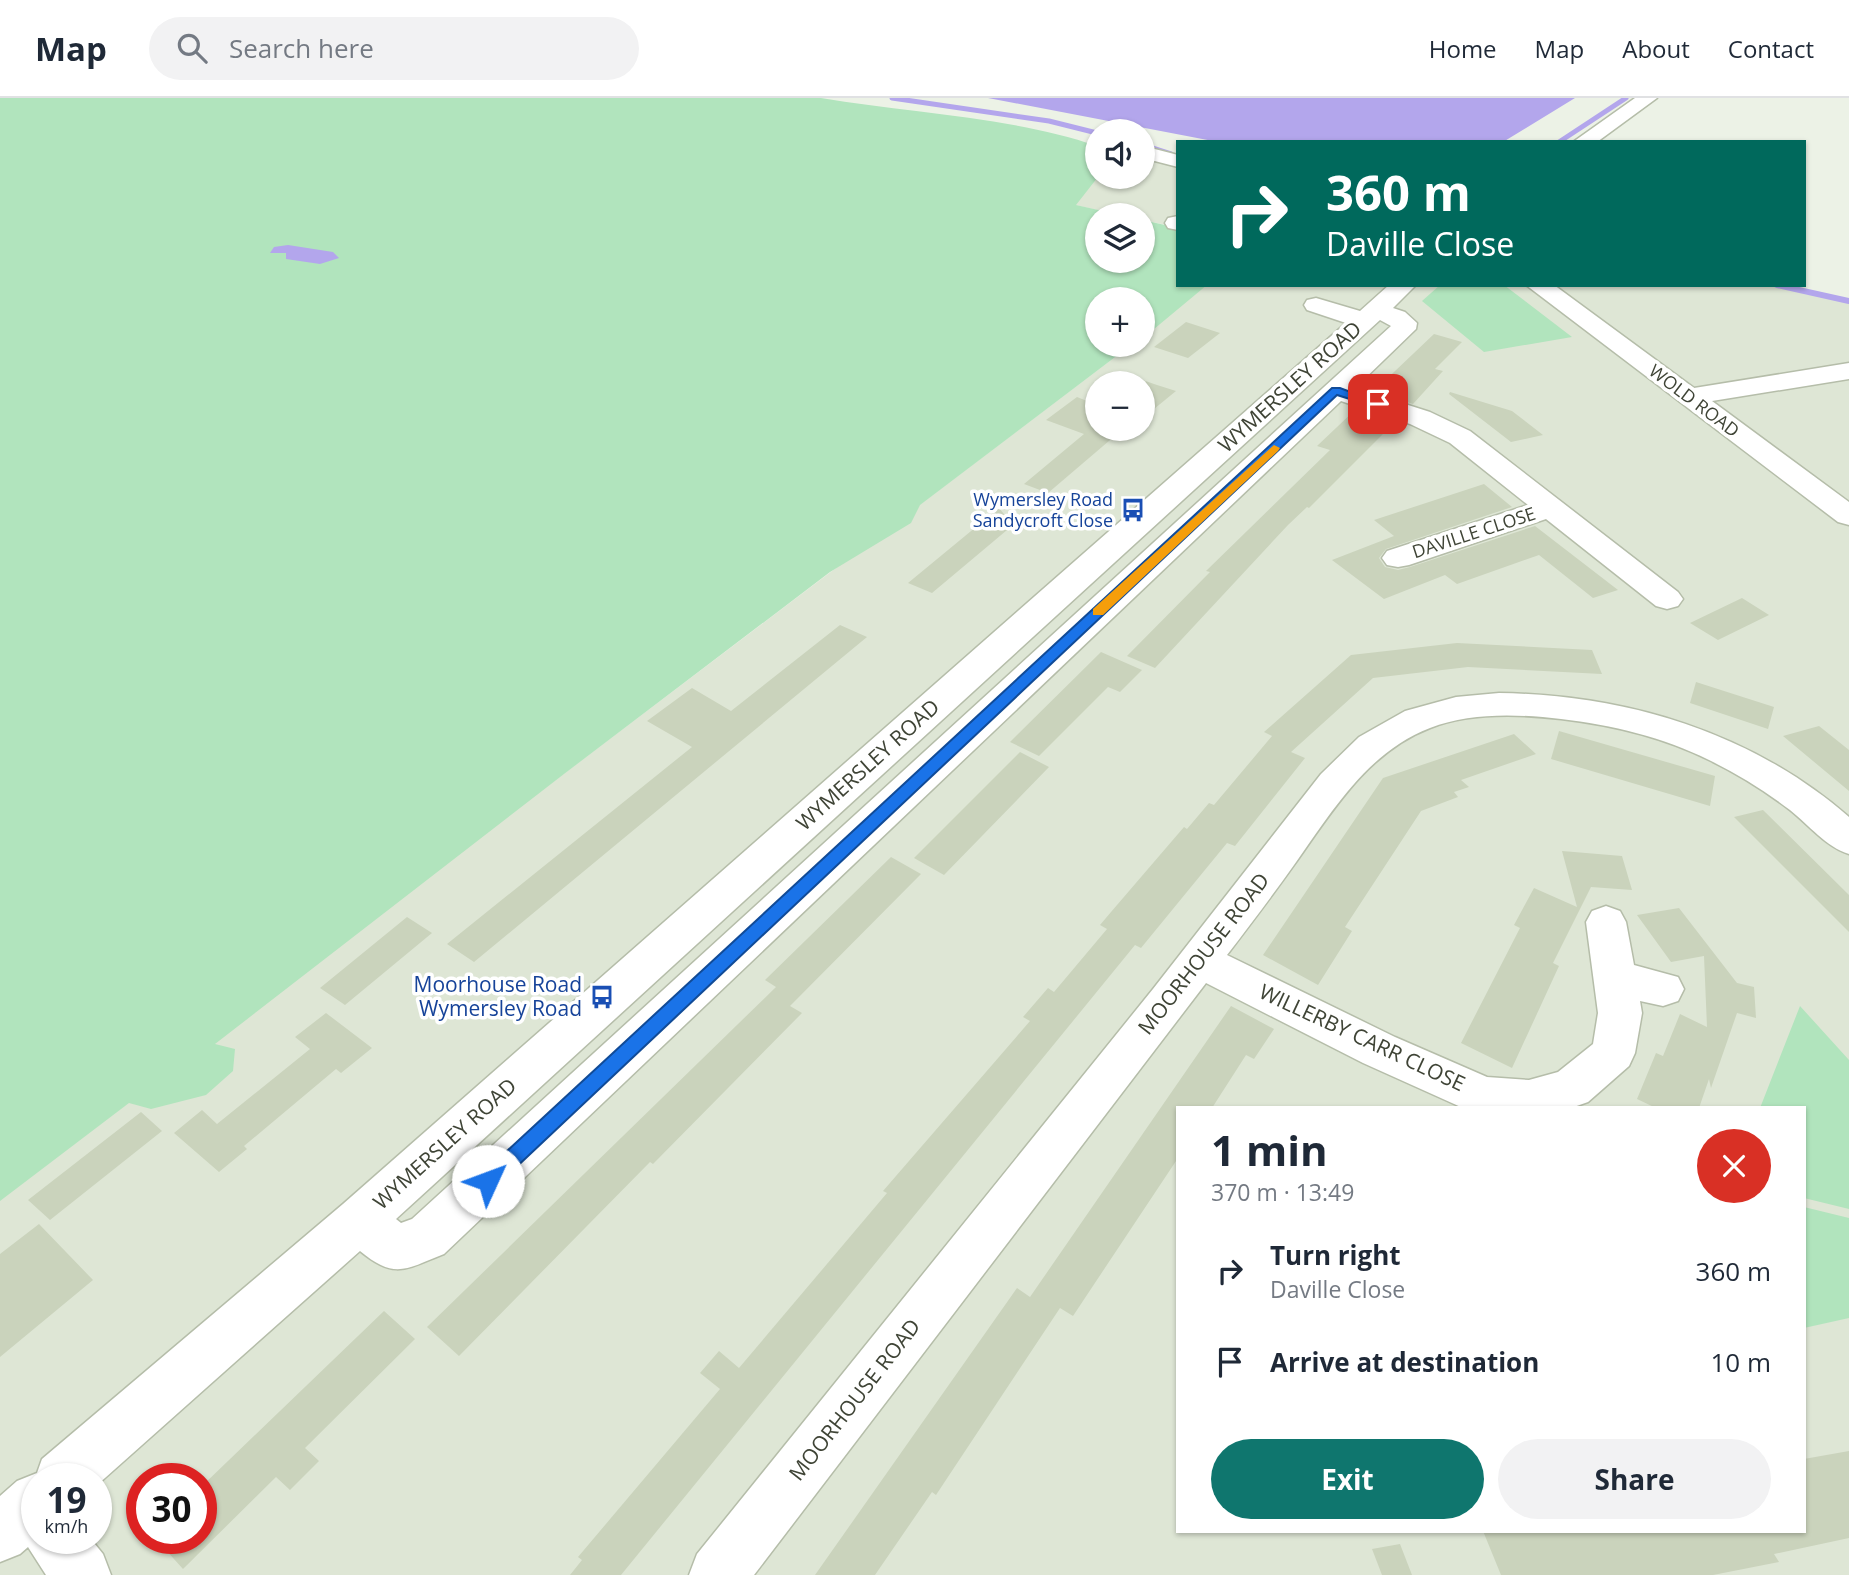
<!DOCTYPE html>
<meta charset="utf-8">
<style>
:root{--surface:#fff;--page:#f2f2f3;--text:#1f2937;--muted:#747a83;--line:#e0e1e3;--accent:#0f766e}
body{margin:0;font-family:"Open Sans",sans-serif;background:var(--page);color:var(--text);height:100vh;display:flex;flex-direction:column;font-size:26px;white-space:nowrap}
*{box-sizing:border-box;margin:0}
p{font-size:23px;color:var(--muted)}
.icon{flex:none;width:38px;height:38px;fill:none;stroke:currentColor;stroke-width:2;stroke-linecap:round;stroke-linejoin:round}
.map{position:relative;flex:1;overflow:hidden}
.sheet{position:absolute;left:1176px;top:1008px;width:630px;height:427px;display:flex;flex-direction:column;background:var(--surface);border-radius:0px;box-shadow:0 2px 5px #0004}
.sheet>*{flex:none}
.guide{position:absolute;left:1176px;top:42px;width:630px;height:147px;border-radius:0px;box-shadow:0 2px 5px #0004;background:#00695c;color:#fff;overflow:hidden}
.fabs{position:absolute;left:1085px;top:21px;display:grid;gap:14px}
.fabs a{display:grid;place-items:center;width:70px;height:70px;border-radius:50%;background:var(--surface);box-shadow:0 2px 5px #0004;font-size:35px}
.speed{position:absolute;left:21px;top:1365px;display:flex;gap:14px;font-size:35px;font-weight:700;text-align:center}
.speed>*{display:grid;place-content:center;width:91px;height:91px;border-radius:50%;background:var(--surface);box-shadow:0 2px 5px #0004;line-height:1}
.speed small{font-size:18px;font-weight:400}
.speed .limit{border:10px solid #d22;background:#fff;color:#111}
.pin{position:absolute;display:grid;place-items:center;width:60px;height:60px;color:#fff;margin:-30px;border-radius:14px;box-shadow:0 4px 10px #0006}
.me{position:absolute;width:77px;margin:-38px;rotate:47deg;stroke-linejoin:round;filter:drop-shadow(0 0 5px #0008)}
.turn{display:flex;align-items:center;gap:24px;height:147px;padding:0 35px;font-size:32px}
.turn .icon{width:91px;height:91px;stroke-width:2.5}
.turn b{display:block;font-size:49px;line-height:60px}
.round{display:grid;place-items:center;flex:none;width:74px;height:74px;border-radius:37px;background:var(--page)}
.head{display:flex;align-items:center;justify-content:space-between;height:119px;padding:0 35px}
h1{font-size:42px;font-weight:700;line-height:52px}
.cta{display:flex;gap:14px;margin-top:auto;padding:14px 35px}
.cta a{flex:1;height:80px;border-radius:42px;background:var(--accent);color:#fff;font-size:28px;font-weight:700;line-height:80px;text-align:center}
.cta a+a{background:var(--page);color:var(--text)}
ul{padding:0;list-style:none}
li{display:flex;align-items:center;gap:21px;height:91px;padding:0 35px}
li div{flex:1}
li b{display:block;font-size:26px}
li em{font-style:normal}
header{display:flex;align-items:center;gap:42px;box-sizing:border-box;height:98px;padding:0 35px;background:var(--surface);border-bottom:2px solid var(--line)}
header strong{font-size:33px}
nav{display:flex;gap:38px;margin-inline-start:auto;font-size:24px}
.search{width:490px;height:63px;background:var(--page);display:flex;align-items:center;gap:18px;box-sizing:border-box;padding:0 24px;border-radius:38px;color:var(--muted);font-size:26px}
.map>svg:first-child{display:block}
.residential{fill:#dee6d5;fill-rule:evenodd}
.green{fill:#b1e4bd}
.water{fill:#b3a6ec}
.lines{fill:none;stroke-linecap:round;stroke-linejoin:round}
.stream-far1{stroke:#b3a6ec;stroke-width:5}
.stream{stroke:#b3a6ec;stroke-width:6}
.building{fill:#cad3bc}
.minor-casing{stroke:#b5bda9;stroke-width:3}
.minor{fill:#fff;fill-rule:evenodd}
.route{fill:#1a73e8;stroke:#114b97;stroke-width:2}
.slow{fill:#f59e0b}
.labels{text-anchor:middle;stroke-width:7;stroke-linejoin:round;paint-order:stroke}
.far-street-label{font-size:18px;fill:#3f4436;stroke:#fff}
.far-transit-label{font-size:18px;fill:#164399;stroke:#fff;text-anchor:end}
.street-label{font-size:21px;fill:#3f4436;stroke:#fff}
.transit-label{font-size:21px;fill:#164399;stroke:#fff;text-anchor:end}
</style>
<header>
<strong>Map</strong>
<div class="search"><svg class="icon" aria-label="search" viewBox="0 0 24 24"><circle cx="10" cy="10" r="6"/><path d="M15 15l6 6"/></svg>Search here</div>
<nav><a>Home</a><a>Map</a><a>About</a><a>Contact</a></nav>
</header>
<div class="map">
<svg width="1849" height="1477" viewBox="0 0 1849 1477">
<rect width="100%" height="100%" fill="#ecf2e6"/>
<path class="residential" d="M1143 59 1178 68V137L1171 128 1143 122V117H1121L1075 107 1098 79H1143Z
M1207 187H1771L1849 204V1477H0V1102L1131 247H1143V237ZM1097 285H1143V331H1097ZM1178 1010H1804V1433H1178ZM37 1381H96V1440H37ZM142 1381H201V1440H142Z"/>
<path class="green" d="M0 0H821C909 15 1014 19 1097 48L1098 79 1076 107 1121 117H1097V163H1143V122L1178 130V187H1207L1148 236 1143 237V201H1097V247H1131L920 407 911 425 830 474 564 676 215 946 235 951 233 973 206 997 151 1011 129 1005 0 1103Z
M1440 187H1504L1572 239 1484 254 1422 203Z
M1800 908 1849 962V1111L1804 1100V1010H1760Z
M1804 1109 1849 1120V1220L1804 1230Z"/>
<path class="water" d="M988 0H1575L1503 44H1218Z
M288 147 333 154 339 160 320 166 286 161V155H270L274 149Z"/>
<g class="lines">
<path class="stream-far1" d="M892 0 1049 23 1097 35
M1559 44 1626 0
M1143 47 1171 56"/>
<path class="stream" d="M1777 187 1849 203"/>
</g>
<path class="building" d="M1186 224 1220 235 1188 260 1154 249Z
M1434 236 1462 244 1435 271 1443 273 1413 306 1374 293Z
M1134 279 1157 287 1176 293 1143 320V285H1126Z
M1450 294 1512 313 1543 337 1511 344 1449 296Z
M1077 299 1097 307V331H1123L1048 395 1024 386 1084 336 1046 322Z
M1356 311 1395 324 1309 410 1307 409 1288 427 1155 570 1127 558 1210 474 1206 473 1330 352 1317 348Z
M1484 386 1512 409 1386 451 1379 460 1385 469 1398 472 1410 469 1535 428 1618 492 1593 500 1539 457 1457 486 1445 477 1384 501 1332 462 1394 438 1374 422Z
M999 410 1013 427 932 495 908 485Z
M1742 500 1769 517 1718 542 1690 525Z
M840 527 867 539 474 864 447 846 692 649 647 623 692 590 731 613Z
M1457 545 1592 552 1602 576 1468 569 1373 580 1291 654 1305 660 1235 748 1227 745 1141 850 1135 847 621 1477H570L582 1462 578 1459 720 1291 700 1275 719 1253 739 1270 887 1095 883 1093 1030 923 1023 919 1048 890 1054 894 1107 831 1100 827 1111 814 1184 729 1187 731 1209 705 1214 707 1272 638 1264 634 1351 557Z
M1101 554 1142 572 1120 594 1108 589 1039 658 1010 644Z
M1696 584 1774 609 1768 631 1690 605Z
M1819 628 1849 652V693L1783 638Z
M1559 633 1715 678 1710 708 1551 661Z
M1514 636 1536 656 1461 682 1469 689 1454 694 1458 699 1421 713 1345 829 1352 833 1318 887 1263 857 1383 680Z
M1020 654 1049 669 944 777 914 760Z
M1763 712 1849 797V834L1734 719Z
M1562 753 1622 758 1632 792 1591 789 1553 865 1559 868 1512 970 1461 945 1520 830 1514 827 1534 790 1577 809Z
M891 759 921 776 790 908 802 915 653 1066 650 1064 459 1258 427 1229 776 889 765 882Z
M1679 810 1737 885 1754 889 1756 920 1737 915 1711 990 1709 981 1699 1010H1656L1637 1001 1656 955 1663 958 1680 916 1707 929 1704 858 1671 864 1637 817Z
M407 819 432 835 345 907 320 890Z
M1231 908 1274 931 1254 961 1246 957 1212 1010H1178V1060L1073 1218 1060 1210 936 1397 932 1394 875 1477H815L1017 1190 1030 1199Z
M326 915 372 950 341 975 336 971 244 1048 247 1051 219 1074 174 1035 202 1012 217 1026 310 951 295 939Z
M141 1014 162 1033 50 1122 28 1102Z
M39 1126 93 1182 0 1259V1156Z
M384 1213 415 1241 305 1350 319 1363 290 1392 276 1379 183 1471 155 1440H201V1389Z
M1849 1353V1440L1774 1456 1779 1464 1713 1477H1501L1483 1433H1804V1361Z
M1400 1446 1412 1477H1382L1372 1451Z"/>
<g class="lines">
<g class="minor-casing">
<path id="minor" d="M1635 0H1657L1597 44H1573Z
M1143 48 1178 57V69L1143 60Z
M1178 118V132L1168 130 1165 125 1168 120Z
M1389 187H1416L1393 210 1405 214 1417 225 1416 231 1355 290 1430 314 1470 333 1678 494 1683 501 1678 508 1667 511 1656 508 1546 421 1409 467 1398 469 1387 467 1382 460 1387 453 1528 407 1450 345 1410 326 1341 303 444 1156C406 1171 395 1182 360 1153L96 1388V1381H37V1440H90L103 1456 111 1477H46L28 1449 20 1456 0 1464V1398L17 1383 37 1375 42 1361 343 1106 1346 225 1307 212 1304 207 1307 202 1316 200 1360 213ZM1380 222 1391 228 412 1121 401 1125 396 1121Z
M1526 187H1554L1694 290 1849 265V281L1712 303 1849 404V427L1838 424Z
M1499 595C1627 597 1751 634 1849 719V756C1826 749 1809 727 1790 712 1765 693 1738 676 1709 662 1663 639 1612 627 1561 621 1519 616 1470 614 1430 630 1367 654 1331 715 1294 767 1272 798 1250 827 1227 857L1395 939 1487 979 1529 982 1558 974 1593 946 1598 915 1586 824 1592 813 1606 808 1620 813 1626 824 1634 867 1678 879 1684 891 1678 903 1663 908 1640 903 1642 915 1635 955 1629 968 1588 1004 1571 1010H1463L1363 965 1206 885 754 1477H689L697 1456 1153 891 1321 676 1359 639 1405 613 1456 599Z"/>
</g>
<use href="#minor" class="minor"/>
</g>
<path class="route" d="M1332 290H1340L1383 306 1378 310 1337 297 495 1089 488 1092 481 1089 478 1083 481 1077Z"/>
<path class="slow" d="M1274 347 1280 350 1278 353 1103 517H1093V511Z"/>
<defs>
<g id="bus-bare" transform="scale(1.89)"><path d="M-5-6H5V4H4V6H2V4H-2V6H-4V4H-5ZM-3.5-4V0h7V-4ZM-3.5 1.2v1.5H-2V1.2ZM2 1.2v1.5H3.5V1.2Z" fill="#1a4fb4" stroke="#fff" stroke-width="2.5" paint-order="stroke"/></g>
</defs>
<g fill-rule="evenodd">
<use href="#bus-bare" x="1133" y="412"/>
<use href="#bus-bare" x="602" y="899"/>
</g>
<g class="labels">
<g class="far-street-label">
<text transform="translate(1694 303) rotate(37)" y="6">WOLD ROAD</text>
<text transform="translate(1474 435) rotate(-18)" y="6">DAVILLE CLOSE</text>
</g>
<g class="far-transit-label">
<text x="1113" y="408">Wymersley Road<tspan x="1113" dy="21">Sandycroft Close</tspan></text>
</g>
<g class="street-label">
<text transform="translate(1290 289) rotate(-42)" y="7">WYMERSLEY ROAD</text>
<text transform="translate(868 667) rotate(-42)" y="7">WYMERSLEY ROAD</text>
<text transform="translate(1204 856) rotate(-52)" y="7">MOORHOUSE ROAD</text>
<text transform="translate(1362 940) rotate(25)" y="7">WILLERBY CARR CLOSE</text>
<text transform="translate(445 1046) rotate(-42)" y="7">WYMERSLEY ROAD</text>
<text transform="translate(855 1302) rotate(-52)" y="7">MOORHOUSE ROAD</text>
</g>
<g class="transit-label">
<text x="582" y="894">Moorhouse Road<tspan x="582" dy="24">Wymersley Road</tspan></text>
</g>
</g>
</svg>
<div class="fabs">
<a><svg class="icon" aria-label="sound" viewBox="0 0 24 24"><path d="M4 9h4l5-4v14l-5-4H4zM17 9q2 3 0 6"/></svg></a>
<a><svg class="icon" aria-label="layers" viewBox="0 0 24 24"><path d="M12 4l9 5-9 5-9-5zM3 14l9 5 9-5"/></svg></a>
<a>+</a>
<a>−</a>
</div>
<div class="speed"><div>19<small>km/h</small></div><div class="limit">30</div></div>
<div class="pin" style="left:1378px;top:306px;background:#d93025"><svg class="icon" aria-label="arrive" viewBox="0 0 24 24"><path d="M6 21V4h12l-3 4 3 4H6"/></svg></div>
<svg class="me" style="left:488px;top:1083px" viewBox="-20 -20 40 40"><circle r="19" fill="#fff"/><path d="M0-13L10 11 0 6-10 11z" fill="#1a73e8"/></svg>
<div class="guide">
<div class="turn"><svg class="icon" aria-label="right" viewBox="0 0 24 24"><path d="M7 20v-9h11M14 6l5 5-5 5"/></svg><div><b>360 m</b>Daville Close</div></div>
</div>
<section class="sheet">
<div class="head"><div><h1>1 min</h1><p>370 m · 13:49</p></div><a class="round" style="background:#d93025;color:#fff"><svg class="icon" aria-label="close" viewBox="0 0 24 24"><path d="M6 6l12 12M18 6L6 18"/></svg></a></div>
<ul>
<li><svg class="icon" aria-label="right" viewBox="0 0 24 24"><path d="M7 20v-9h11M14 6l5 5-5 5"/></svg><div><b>Turn right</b><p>Daville Close</p></div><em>360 m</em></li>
<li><svg class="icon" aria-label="arrive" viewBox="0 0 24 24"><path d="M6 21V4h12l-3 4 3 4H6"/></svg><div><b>Arrive at destination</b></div><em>10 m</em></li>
</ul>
<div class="cta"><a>Exit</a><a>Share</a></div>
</section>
</div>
